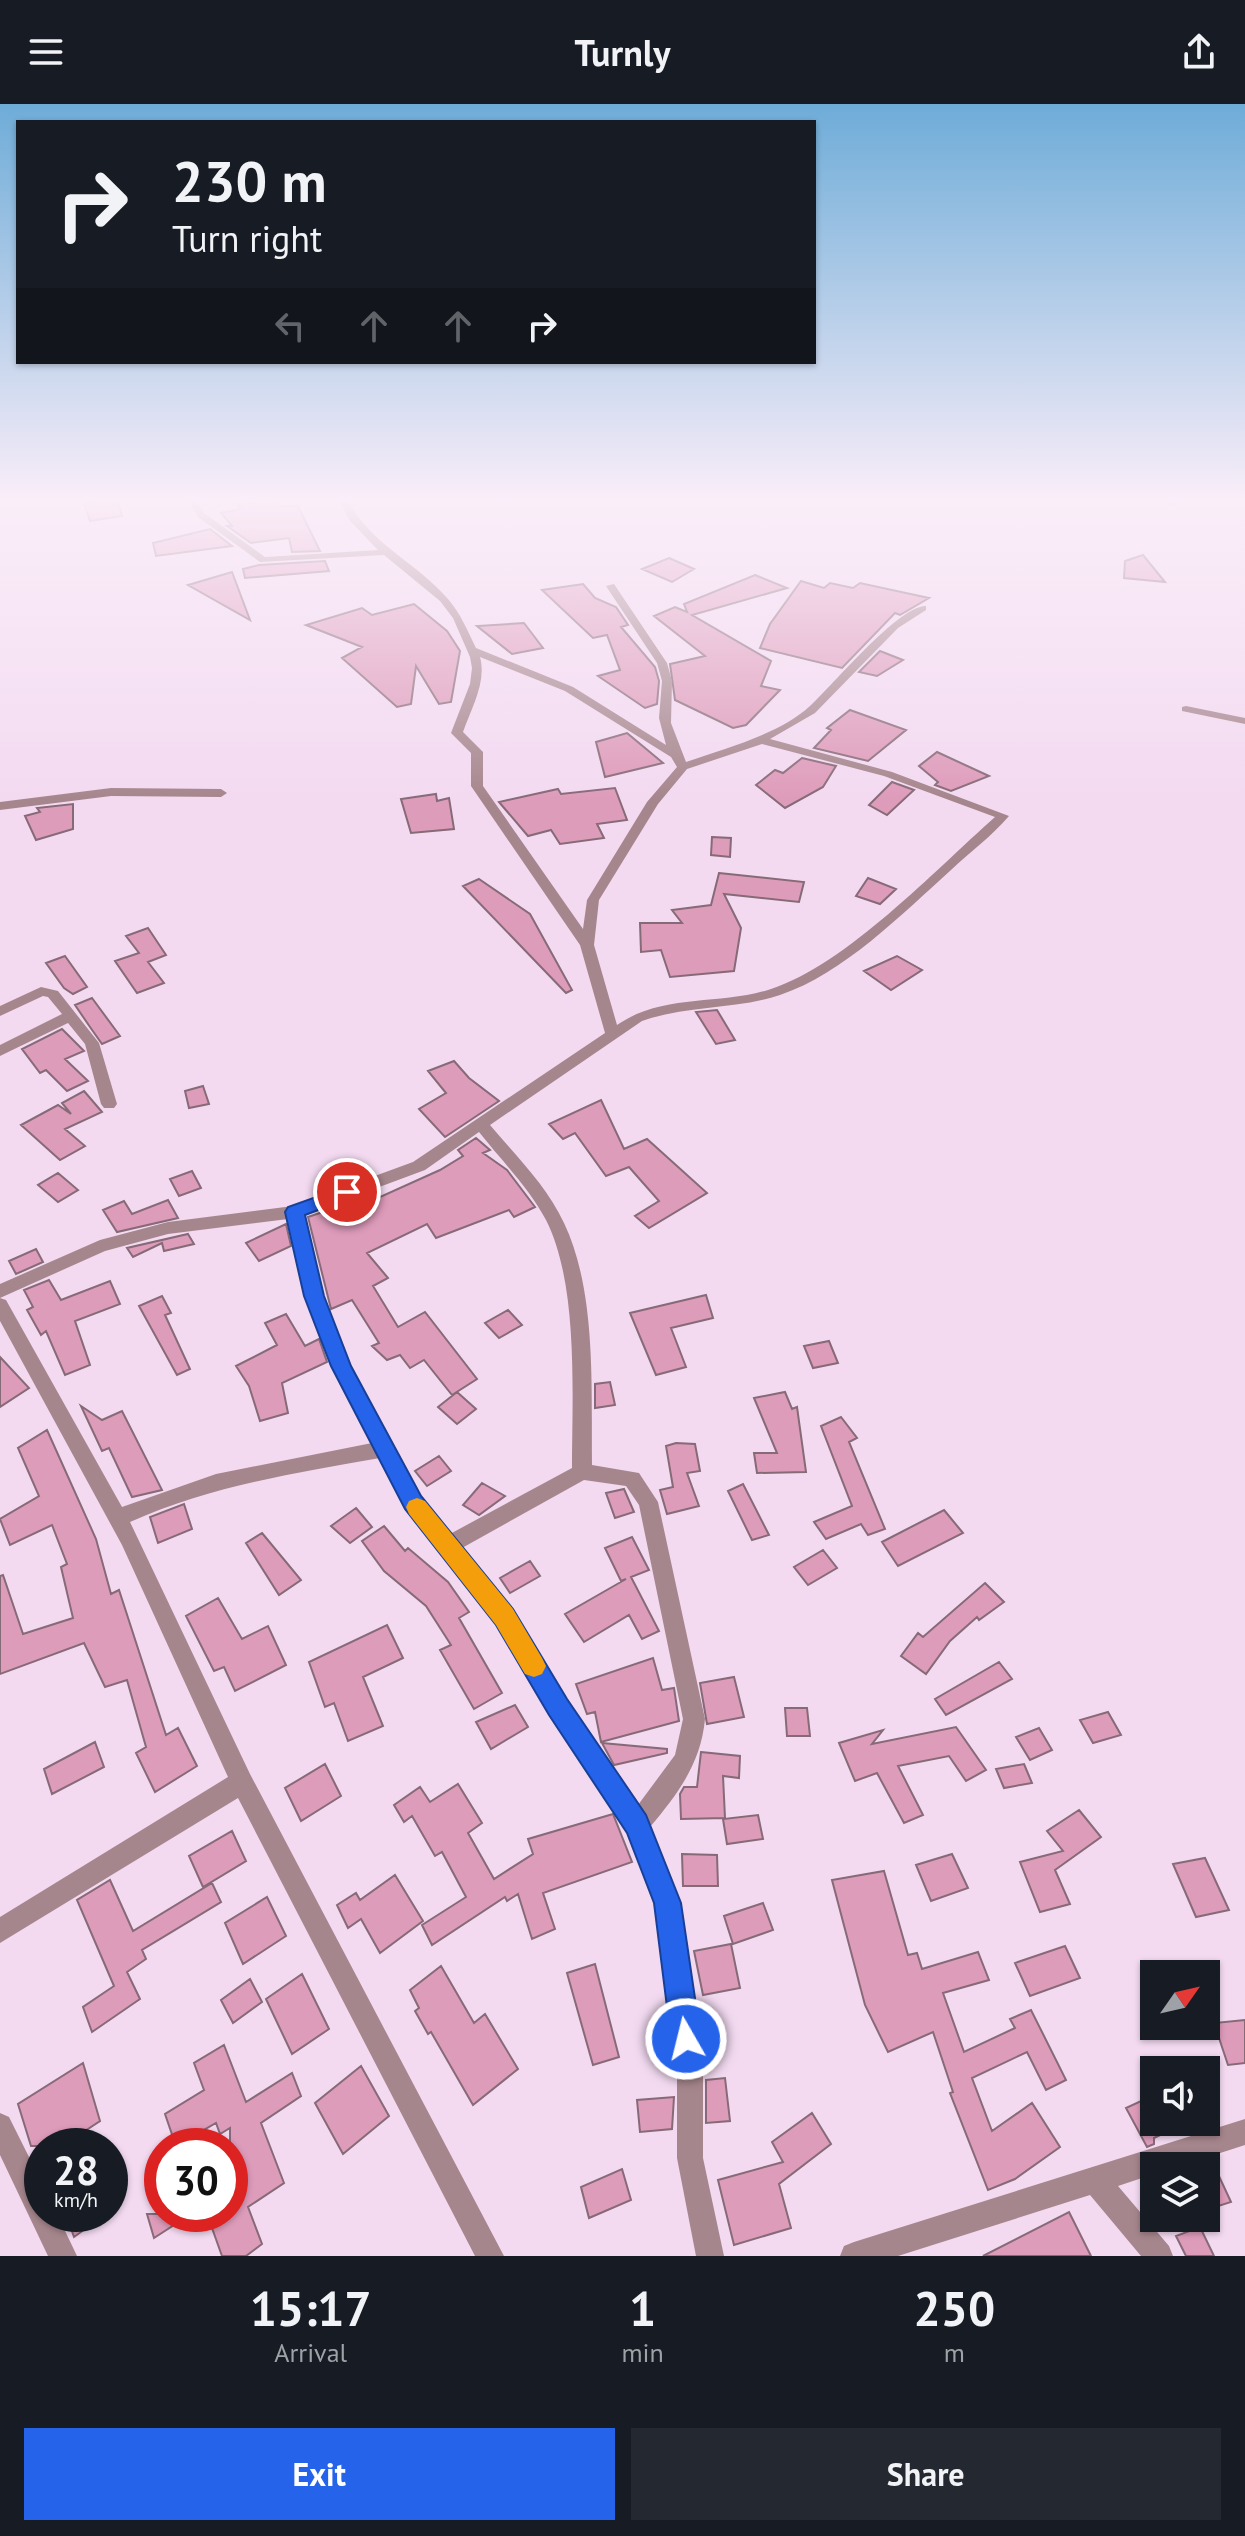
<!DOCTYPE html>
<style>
:root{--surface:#171b24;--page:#242831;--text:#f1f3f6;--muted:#9ea1a6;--accent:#2563eb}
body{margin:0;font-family:"PT Sans",sans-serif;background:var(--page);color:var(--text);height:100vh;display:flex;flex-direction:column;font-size:30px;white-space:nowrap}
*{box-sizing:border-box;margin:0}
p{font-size:26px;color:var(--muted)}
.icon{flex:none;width:44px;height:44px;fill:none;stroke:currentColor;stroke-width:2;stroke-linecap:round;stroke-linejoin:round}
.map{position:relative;height:2152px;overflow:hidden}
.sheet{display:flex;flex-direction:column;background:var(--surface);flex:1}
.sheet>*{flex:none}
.top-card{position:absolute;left:16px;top:16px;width:800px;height:244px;border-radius:0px;box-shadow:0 2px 6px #0004;background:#171b24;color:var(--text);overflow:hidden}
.needle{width:52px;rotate:56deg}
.buttons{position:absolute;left:1140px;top:1856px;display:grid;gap:16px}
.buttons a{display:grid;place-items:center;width:80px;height:80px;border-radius:0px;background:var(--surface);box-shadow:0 2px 6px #0004;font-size:40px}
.speed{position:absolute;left:24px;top:2024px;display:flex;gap:16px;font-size:40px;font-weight:700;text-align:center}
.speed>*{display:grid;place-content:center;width:104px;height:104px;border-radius:50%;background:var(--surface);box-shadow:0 2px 6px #0004;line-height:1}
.speed small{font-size:20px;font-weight:400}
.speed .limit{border:12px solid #d22;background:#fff;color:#111}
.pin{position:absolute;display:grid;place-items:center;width:68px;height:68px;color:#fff;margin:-34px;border:4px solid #fff;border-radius:50%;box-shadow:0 2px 8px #0007}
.me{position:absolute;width:88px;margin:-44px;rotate:352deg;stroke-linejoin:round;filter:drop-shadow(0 0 6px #0008)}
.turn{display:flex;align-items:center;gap:28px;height:168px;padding:0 24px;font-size:36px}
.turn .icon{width:104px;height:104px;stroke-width:2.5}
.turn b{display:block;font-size:56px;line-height:68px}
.lanes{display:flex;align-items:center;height:76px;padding:0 24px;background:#0003;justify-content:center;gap:40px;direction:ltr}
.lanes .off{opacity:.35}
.eta{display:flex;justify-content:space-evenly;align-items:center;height:136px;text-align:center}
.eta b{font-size:48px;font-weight:800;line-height:56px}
.primary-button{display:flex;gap:16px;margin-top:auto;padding:16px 24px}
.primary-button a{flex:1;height:92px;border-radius:0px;background:var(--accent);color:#fff;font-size:32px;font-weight:800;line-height:92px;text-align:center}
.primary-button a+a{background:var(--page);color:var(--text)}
header{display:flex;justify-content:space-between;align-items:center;height:104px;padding:0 24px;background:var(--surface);font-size:36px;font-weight:800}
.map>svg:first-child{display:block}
.building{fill:#de9cbb;stroke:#876a77;stroke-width:2}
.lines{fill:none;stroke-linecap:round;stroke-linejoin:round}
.street{fill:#a6868d;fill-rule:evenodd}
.route{fill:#2563eb;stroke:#184099;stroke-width:2}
.slow{fill:#f59e0b}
</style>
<header><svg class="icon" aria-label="menu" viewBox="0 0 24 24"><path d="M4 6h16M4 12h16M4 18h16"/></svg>Turnly<svg class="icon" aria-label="share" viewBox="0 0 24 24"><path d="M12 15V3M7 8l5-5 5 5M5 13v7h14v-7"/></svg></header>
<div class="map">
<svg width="1245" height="2152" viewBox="0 0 1245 2152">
<rect width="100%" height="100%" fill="#f3daf1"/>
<path class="building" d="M117 394 122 412 90 417 84 399Z
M278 394 279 402H298L320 447 292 448 289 434 251 439 227 422H232L221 409 240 405 238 400 252 399V395Z
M210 425 232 442 156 452 153 439Z
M1143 451 1165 478 1124 474 1125 457Z
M669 454 694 465 672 478 642 465Z
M325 457 329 467 245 474 243 465 259 461Z
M232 468 250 516 188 481Z
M755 471 787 484 692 511 771 557 761 582 780 586 746 621 733 624 675 596 670 560 705 552 654 512 675 503 687 508 684 500Z
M801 477 824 484 830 479 853 484 860 479 929 494 900 511 895 509 842 564 760 544 770 520Z
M583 480 595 494 616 503 628 521 621 523 655 563 659 577 657 600 645 604 598 572 620 566 607 531 593 534 542 486Z
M414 500 447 527 460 547 451 598 439 600 416 562 411 600 397 603 342 554 362 543 306 521 362 504 372 511Z
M524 519 543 544 512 550 477 522Z
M880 547 903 556 877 572 859 568Z
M850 606 906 626 868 657 814 644 831 626 827 624Z
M627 629 663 659 605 673 596 638Z
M937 648 989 672 951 687 935 681 938 678 919 662Z
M802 654 836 662 823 683 785 704 756 681 775 666 783 669Z
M892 678 914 686 887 711 869 701Z
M615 684 627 716 597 720 604 734 560 740 551 726 528 732 499 698 558 685 561 690Z
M436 690 437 697 449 694 454 725 411 729 401 695Z
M73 700V725L36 736 25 712 40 708 37 704Z
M712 733 731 734 730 753 711 751Z
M719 769 804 778 799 798 724 790 741 824 734 867 670 873 661 846 641 848 640 819H682L672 806 711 801Z
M868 774 896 785 880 800 856 792Z
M479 775 530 810 572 886 566 889 463 782Z
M148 824 166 851 148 858 164 879 137 889 115 857 139 849 126 832Z
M65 852 87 883 73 890 64 884 46 859Z
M897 852 922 866 891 886 864 867Z
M92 894 120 932 102 940 90 923 75 901Z
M717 906 735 936 716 940 696 908Z
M62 925 84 947 65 955 88 977 67 987 46 966 40 969 22 945Z
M454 957 469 974 499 997 445 1033 419 1005 446 989 428 967Z
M203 982 209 1000 189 1004 185 987Z
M84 987 102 1008 65 1025 85 1042 60 1056 21 1021 58 1001 71 1010 62 999Z
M601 996 624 1045 647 1035 707 1089 649 1124 635 1112 659 1097 629 1063 606 1072 575 1029 563 1035 549 1020Z
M476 1034 490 1046 483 1049 507 1066 535 1103 514 1113 509 1106 436 1134 427 1120 367 1149 388 1174 373 1182 398 1223 425 1208 477 1275 452 1291 424 1256 410 1264 400 1251 387 1256 372 1242 379 1239 352 1196 331 1205 308 1113 376 1090 378 1094 440 1066 463 1052 458 1046Z
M192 1067 201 1084 179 1092 170 1075Z
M58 1069 78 1086 58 1098 38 1081Z
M168 1096 178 1114 117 1128 103 1106 124 1097 132 1110Z
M286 1120 291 1142 259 1157 246 1139Z
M188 1130 194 1140 164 1147 162 1139 133 1153 127 1144Z
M36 1145 43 1158 16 1170 9 1157Z
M49 1176 61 1196 110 1177 120 1200 75 1217 90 1261 65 1271 46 1227 41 1231 27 1206 33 1203 24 1186Z
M706 1191 713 1214 671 1224 686 1263 656 1271 630 1209Z
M162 1192 171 1209 165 1211 190 1265 177 1271 139 1202Z
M508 1206 522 1221 499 1234 485 1219Z
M286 1210 305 1242 319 1235 327 1258 282 1279 288 1309 260 1317 249 1282 236 1262 277 1241 265 1219Z
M829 1237 838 1259 813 1264 804 1242Z
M0 1253 29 1284 0 1303Z
M610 1278 615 1301 595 1304V1280Z
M457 1288 476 1305 457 1320 438 1303Z
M785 1288 792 1305 797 1303 806 1368 757 1369 754 1349H777L754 1294Z
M81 1302 102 1316 122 1307 162 1386 132 1393 109 1344 102 1347Z
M841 1313 857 1334 849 1338 885 1425 868 1431 861 1420 826 1435 814 1418 852 1402 821 1322Z
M47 1326 96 1435 111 1490 119 1486 166 1631 178 1624 197 1662 155 1688 136 1649 146 1643 127 1576 105 1583 84 1539 0 1570V1472L3 1471 23 1530 73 1514 61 1463 67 1460 52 1421 10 1441 0 1415 39 1392 18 1344Z
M676 1339 695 1340 700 1367 687 1369 699 1402 667 1410 660 1386 673 1383 666 1342Z
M439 1352 451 1367 427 1382 415 1367Z
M482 1379 505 1392 479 1411 463 1401Z
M743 1380 769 1431 752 1436 728 1387Z
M624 1385 634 1408 615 1414 606 1389Z
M184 1400 192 1425 158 1439 150 1413Z
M356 1404 372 1423 350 1439 331 1422Z
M944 1406 963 1429 898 1462 882 1438Z
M384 1422 405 1447 408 1444 448 1478 469 1508 459 1514 502 1589 474 1605 440 1546 451 1541 426 1502 384 1467 362 1437Z
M262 1429 301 1476 279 1491 246 1439Z
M632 1433 649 1466 631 1473 659 1527 642 1535 629 1511 584 1538 565 1510 626 1475 621 1477 605 1444Z
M823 1446 837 1464 808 1481 794 1463Z
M530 1457 540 1472 510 1489 500 1474Z
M985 1479 1004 1498 979 1516 977 1513 950 1537 926 1570 901 1552 918 1529 923 1533Z
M218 1494 242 1535 268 1522 286 1561 235 1587 224 1563 214 1567 186 1512Z
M387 1521 403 1554 363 1573 383 1622 348 1637 334 1599 325 1603 309 1558Z
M653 1554 662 1586 674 1584 679 1617 601 1638 595 1608 587 1610 576 1580Z
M999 1558 1012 1575 946 1611 935 1595Z
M734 1573 744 1613 707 1620 700 1579Z
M515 1601 528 1623 491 1645 476 1618Z
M785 1604H807L810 1632H787Z
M1108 1608 1121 1631 1093 1639 1080 1616Z
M956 1623 986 1666 966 1677 949 1652 898 1662 923 1711 904 1719 877 1669 855 1677 839 1639 883 1626 872 1640Z
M1039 1624 1052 1646 1030 1656 1016 1633Z
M95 1638 104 1663 52 1690 44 1665Z
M602 1639 667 1645V1649L614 1661Z
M701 1648 740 1652 739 1674 723 1672 725 1714 681 1715 680 1690 684 1683H697Z
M325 1660 341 1692 301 1717 285 1684Z
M1024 1660 1032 1679 1004 1684 996 1665Z
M458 1680 482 1719 468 1729 494 1775 533 1750 528 1735 613 1710 632 1758 543 1789 555 1825 532 1835 518 1790 507 1797 505 1793 432 1841 422 1821 466 1793 442 1748 435 1752 412 1712 404 1718 394 1701 420 1683 430 1698Z
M1079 1706 1101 1733 1055 1766 1070 1800 1040 1808 1020 1758 1063 1747 1047 1727Z
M758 1711 763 1735 727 1740 723 1715Z
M232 1727 246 1757 203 1783 189 1752Z
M682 1750 717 1751 718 1782H683Z
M952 1750 968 1784 931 1797 916 1761Z
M1205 1754 1229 1806 1196 1813 1173 1760Z
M884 1767 908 1851 917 1849 922 1865 978 1848 989 1876 943 1889 964 1948 1015 1924 1010 1915 1031 1906 1066 1976 1046 1986 1027 1948 972 1974 992 2027 1032 1999 1060 2043 1015 2075 988 2086 950 1989 953 1988 933 1928 888 1948 865 1901 832 1776Z
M395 1771 423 1817 380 1849 361 1815 348 1824 337 1801 356 1789 360 1796Z
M110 1776 133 1827 212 1779 221 1798 142 1846 146 1855 127 1868 140 1895 92 1928 83 1903 114 1882 77 1796Z
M267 1793 286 1832 243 1860 225 1819Z
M763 1799 773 1826 733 1840 724 1812Z
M731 1840 740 1884 703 1891 694 1847Z
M1065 1842 1080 1874 1030 1892 1015 1859Z
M595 1860 619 1953 593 1961 567 1869Z
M441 1862 474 1919 485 1910 518 1965 473 2001 431 1928 428 1930 415 1907 419 1904 410 1886Z
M302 1870 329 1925 292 1950 266 1895Z
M250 1875 262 1898 233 1919 221 1896Z
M1245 1916V1959L1228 1961 1214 1919Z
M224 1941 246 1998 292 1969 301 1992 261 2019 284 2079 248 2103 262 2140 246 2152H222L207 2110H230V2024L220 2030 216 2019 176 2042 165 2010 204 1986 194 1959Z
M83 1959 100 2017 62 2042H31L18 2000Z
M361 1962 389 2012 343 2050 315 1999Z
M725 1974 730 2017 706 2019V1976Z
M1154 1991V2018H1187L1154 2034V2040L1147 2043 1126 2004Z
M674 1993 672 2025 640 2028 637 1996Z
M812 2009 831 2040 779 2080 791 2124 734 2141 718 2076 783 2058 772 2038Z
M1211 2055 1231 2098 1206 2106V2057Z
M622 2065 631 2096 589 2114 581 2083Z
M1069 2108 1091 2152H983Z
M66 2110H106L74 2133Z
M147 2110H191L154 2134Z
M1200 2123 1214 2152H1186L1176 2132Z"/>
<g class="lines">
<path class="street" d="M187 394H195L204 409 265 453 378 446 350 417 338 394H346C373 443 414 456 448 495 461 510 467 526 476 544L573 583 666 641 659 614 662 577 657 559 606 482 614 480 667 559 672 577 671 619 686 658C726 644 778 631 810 602 833 581 899 501 926 502V506L898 524 815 609 770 635 892 668 1009 712C992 732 970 748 951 766 902 810 843 870 780 891 735 906 687 901 642 917L490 1021C516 1052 547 1082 564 1119 597 1188 591 1286 592 1361L639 1369 658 1398 705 1615C701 1659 678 1690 650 1723L680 1799 703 1962V2054L724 2152H696L677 2054V1962L656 1799 628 1727 550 1610 498 1520 406 1404 380 1354C295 1369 210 1382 130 1418L250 1670 504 2152H475L238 1694 0 1839V1813L228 1673 122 1441 0 1217V1194L6 1196 122 1403 216 1370 372 1339 332 1262 305 1192 288 1115 168 1130 105 1147 0 1194V1180L100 1136 168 1118 293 1102 413 1058 605 929 580 841 471 682V649L451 629 470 580 472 564 470 553 453 514 440 497 384 451 260 458 198 413ZM480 553 565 587 671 653 677 663 647 698 587 796 583 825 483 682V648L463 628C471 605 487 578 480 553ZM762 640 884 672 995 713C934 767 847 860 771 885 719 902 664 889 617 921L594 841 599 796 658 700 687 665ZM479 1028C502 1057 529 1084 546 1116 579 1181 572 1292 572 1364L450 1430 420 1392 350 1261 323 1192 304 1111 425 1066ZM584 1376 626 1382 639 1401 683 1615 675 1651 638 1701 566 1596 512 1506 462 1444Z
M1171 394H1179L1176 401H1170Z
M1186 602 1245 614V620L1182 607V603Z
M111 684 221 685 227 689 221 693 111 692 0 706V698Z
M41 883 58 887 99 939 117 1000 114 1004H104L101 1000 85 940 68 919 0 952V941L62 910 48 893 43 892 0 912V902Z
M0 2009 9 2013 42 2079V2110H57L77 2152H48L0 2051Z
M1245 2015V2041L1180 2062H1154V2070L1118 2082 1169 2142 1173 2152H1141L1090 2091 898 2152H840L844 2142 854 2138Z"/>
</g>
<linearGradient id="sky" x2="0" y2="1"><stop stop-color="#6eacd8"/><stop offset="0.57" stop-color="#faeef9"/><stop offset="1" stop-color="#faeef9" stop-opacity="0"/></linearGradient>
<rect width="1245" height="695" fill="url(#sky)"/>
<path class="route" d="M347 1082 353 1084V1093L305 1111 324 1192 351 1262 421 1392 513 1505 567 1595 646 1711 681 1799 701 1935 696 1945 686 1949 676 1945 671 1935 654 1799 627 1729 549 1611 496 1521 405 1405 331 1262 304 1192 285 1108 288 1103Z"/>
<path class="slow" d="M417 1394 425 1397 513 1505 542 1554 546 1562 542 1570 534 1573 525 1570 496 1521 409 1410 406 1403 409 1397Z"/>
</svg>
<div class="buttons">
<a><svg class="needle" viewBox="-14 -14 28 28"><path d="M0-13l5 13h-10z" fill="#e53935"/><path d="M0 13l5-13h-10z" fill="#9ea1a6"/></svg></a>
<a><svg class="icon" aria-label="sound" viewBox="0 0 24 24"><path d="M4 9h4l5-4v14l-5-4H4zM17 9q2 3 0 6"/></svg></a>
<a><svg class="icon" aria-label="layers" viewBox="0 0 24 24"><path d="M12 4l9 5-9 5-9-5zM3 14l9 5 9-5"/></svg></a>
</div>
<div class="speed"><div>28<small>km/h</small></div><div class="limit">30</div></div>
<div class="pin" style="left:347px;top:1088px;background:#d93025"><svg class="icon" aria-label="arrive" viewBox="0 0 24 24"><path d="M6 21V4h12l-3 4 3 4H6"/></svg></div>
<svg class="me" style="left:686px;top:1935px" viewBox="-20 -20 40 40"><circle r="17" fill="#2563eb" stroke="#fff" stroke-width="3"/><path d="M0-11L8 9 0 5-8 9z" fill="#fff"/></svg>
<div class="top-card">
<div class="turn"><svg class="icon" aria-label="right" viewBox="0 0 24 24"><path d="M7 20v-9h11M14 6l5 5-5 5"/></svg><div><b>230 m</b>Turn right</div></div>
<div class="lanes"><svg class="icon off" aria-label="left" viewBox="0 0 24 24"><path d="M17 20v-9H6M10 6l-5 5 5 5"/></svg><svg class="icon off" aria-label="ahead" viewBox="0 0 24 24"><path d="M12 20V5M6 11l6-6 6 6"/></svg><svg class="icon off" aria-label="ahead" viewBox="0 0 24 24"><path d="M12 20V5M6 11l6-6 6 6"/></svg><svg class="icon" aria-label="right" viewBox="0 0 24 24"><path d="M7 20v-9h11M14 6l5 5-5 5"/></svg></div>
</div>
</div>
<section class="sheet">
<div class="eta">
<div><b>15:17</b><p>Arrival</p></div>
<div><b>1</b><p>min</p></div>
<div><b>250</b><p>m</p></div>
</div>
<div class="primary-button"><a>Exit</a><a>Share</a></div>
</section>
